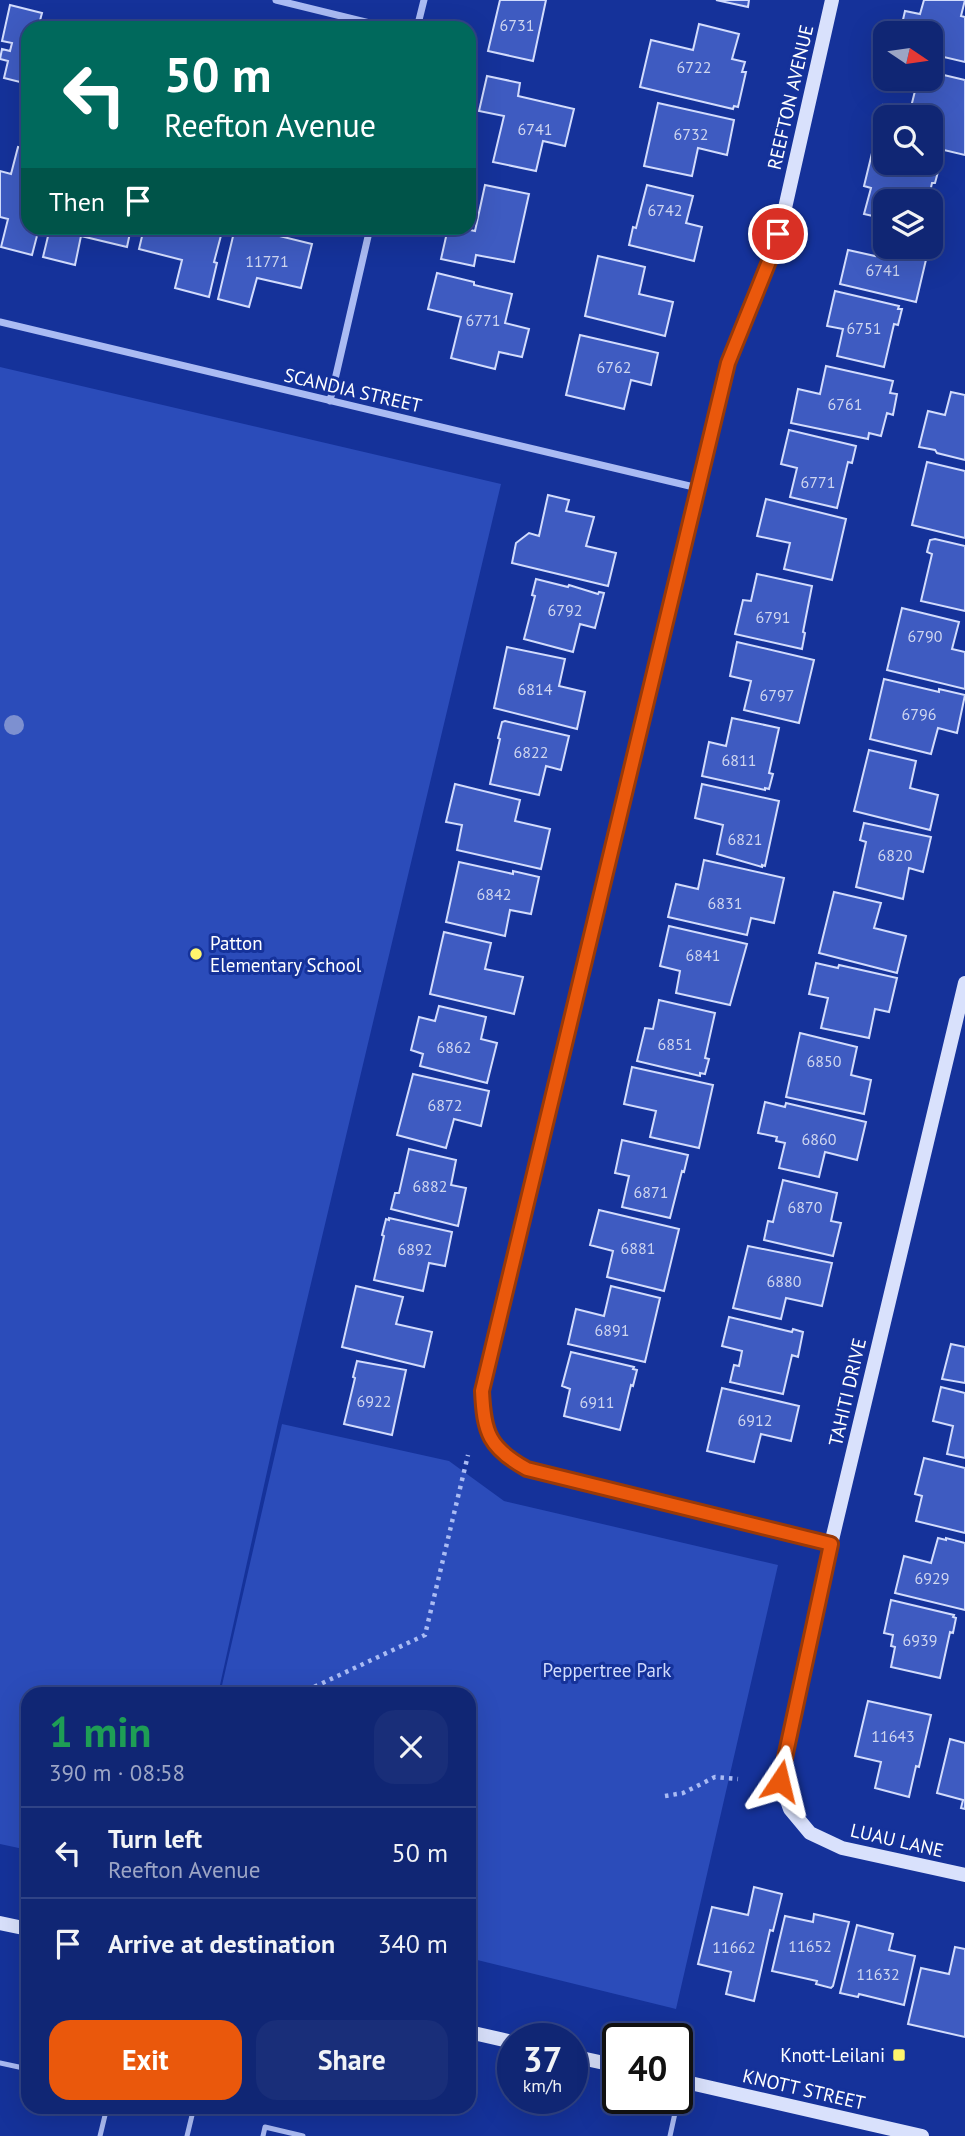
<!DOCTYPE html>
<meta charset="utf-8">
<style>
:root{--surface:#102674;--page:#192e79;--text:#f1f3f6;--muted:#9ca5c5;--line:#304386;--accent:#ea580c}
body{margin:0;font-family:"PT Sans",sans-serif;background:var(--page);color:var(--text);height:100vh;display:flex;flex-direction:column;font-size:26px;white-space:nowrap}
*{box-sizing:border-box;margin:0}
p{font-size:23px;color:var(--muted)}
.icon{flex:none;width:38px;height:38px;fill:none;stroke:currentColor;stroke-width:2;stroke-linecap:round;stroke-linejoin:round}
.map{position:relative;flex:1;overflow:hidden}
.details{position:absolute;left:21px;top:1687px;width:455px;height:427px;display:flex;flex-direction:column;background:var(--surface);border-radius:21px;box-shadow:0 7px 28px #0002,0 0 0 2px var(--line)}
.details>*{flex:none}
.hud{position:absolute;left:21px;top:21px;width:455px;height:214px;border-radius:21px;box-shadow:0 7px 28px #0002,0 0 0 2px var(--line);background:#00695c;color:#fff;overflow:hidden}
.needle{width:46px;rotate:103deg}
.controls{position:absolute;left:873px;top:21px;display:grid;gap:14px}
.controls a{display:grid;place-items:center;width:70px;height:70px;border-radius:14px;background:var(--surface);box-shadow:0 7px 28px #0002,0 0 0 2px var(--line);font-size:35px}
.speed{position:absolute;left:497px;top:2023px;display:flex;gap:14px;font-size:35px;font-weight:700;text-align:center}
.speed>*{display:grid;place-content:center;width:91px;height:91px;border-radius:50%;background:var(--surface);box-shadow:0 7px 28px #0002,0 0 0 2px var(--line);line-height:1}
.speed small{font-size:18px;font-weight:400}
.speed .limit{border:4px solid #111;border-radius:10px;background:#fff;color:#111}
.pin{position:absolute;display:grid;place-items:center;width:60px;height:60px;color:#fff;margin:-30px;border:4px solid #fff;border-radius:50%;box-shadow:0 2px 7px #0007}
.me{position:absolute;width:77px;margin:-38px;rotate:10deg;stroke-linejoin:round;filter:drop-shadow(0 0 5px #0008)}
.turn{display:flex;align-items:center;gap:24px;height:147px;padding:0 28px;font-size:32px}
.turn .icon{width:91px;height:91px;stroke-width:2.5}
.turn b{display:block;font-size:49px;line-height:60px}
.then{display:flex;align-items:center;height:66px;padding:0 28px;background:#0003;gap:14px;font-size:26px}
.round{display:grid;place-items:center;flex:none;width:74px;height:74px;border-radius:21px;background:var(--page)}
.overview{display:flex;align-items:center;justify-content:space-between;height:119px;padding:0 28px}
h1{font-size:42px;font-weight:700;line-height:52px;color:#1e9e55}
.cta{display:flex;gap:14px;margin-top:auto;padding:14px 28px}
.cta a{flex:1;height:80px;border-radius:21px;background:var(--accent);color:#fff;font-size:28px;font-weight:700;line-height:80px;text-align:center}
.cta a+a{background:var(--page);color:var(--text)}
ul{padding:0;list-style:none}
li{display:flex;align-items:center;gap:21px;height:91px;padding:0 28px;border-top:2px solid var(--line)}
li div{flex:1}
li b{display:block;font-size:26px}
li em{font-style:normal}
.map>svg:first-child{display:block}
.green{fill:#2b4cba}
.building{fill:#3e5bc1;stroke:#d2dcfd;stroke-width:2}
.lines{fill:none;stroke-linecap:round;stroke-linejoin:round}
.path{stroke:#aabbf3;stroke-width:4.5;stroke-dasharray:3.5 5;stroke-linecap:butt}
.lane{stroke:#aabbf3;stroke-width:5}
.street{stroke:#aabbf3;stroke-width:7}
.secondary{stroke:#d9e1fc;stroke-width:14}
.tree{fill:#7d90d0}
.route-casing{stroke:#983908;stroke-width:18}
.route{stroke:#ea580c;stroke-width:12}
.poi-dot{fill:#fff56c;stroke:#15329a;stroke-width:2.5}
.labels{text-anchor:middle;stroke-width:6;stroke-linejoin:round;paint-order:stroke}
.number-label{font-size:16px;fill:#cfd6f0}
.street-label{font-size:19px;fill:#fff;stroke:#15329a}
.poi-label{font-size:19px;fill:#fff;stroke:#15329a;text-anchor:start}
.park-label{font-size:19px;fill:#d2dcfd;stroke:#15329a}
</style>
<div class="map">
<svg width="965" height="2136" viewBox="0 0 965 2136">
<rect width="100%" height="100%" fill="#15329a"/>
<path class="green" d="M0 367 501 484 278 1422 218 1694H28V1850L0 1844Z
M282 1424 449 1461 504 1501 778 1565 676 2009 469 1958V1694H220Z"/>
<path class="building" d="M500 0H546L533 61 488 51Z
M716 0H749L748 7Z
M924 0H965L961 16 965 17V62L931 54V33H900L905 11 920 14Z
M10 5 42 13 38 28H28V84L4 78 8 61 0 59 2 49 10 51 12 43 2 41Z
M699 24 739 34 732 59 745 62 742 72H746L738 107 734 106 733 109 640 87 651 40 693 50Z
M931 72 965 80V155L931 147V117H886V141L875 139 883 105 910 111 918 79H931Z
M487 76 520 83 518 96 574 109 565 146 543 141 536 171 493 162 504 116 479 111Z
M658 103 734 120 727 155 698 148 692 176 644 166Z
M18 147 28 149V228H39L32 255 1 247 8 219 0 217V171L11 174Z
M873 149 886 152V163H925L937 166 939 168 935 183H932L928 201H886V219L864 214 871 188 864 186Z
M485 185 529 194 514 262 476 255 474 266 441 259 448 228H461L475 231Z
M647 185 693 196 686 223 702 227 694 261 629 245 633 227 636 228Z
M50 228H131L127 247 81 236 75 265 43 257Z
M144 228H223L214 262 217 263 209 297 175 288 182 260 139 249Z
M235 228H247L312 244 301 288 257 278 249 307 218 299Z
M882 229 886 230V247H929L916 302 840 284 848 250 875 256Z
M598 256 645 267 639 294 673 302 665 336 585 316Z
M437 273 474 282V285L512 294 505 323 529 329 522 357 499 352 495 369 451 358 461 317 428 309Z
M835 291 899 306 898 309H902L898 325 894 324 884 367 837 356 843 329 827 326Z
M580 335 658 353 651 385 631 380 624 409 566 395Z
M826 366 893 381 890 393 897 394 893 415 887 413 881 436 869 433 868 439 791 423 798 389 820 394Z
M951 392 965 395V460L937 453 935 450 919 447 928 411 945 415Z
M789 430 856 446 852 463 848 462 837 508 790 497 797 468 781 464Z
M927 462 965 471V538L912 525Z
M548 495 569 500 566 511 594 517 586 546 616 553 608 586 512 563 516 543 529 533 539 536Z
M766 499 846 519 832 580 784 569 790 543 757 536Z
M935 539 965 546V611L921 601 932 554 927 552 930 540Z
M757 574 812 586 803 632 805 633 802 649 735 634 743 600 751 601Z
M536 579 568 587 569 585 598 594 599 592 604 593 595 628 580 624 573 652 524 639 535 596 532 595Z
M902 608 959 622 952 649 965 652V689L887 670Z
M737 642 814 660 799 723 744 710 751 681 730 676Z
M507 647 565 659 559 686 585 692 577 729 494 708Z
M884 679 939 692V689L965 695 957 733 938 728 931 754 870 739Z
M732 718 779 728 769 773 773 774 769 789 765 788V790L702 776 709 742 726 746Z
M505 721 569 736 561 770 546 766 539 795 490 784 500 739 498 738 502 722Z
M869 750 916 761 910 788 938 795 930 830 854 811Z
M455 784 520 800 515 821 550 829 541 869 457 850 462 825 446 822Z
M702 784 779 801 765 866 762 865V867L717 854 723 825 695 818Z
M864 823 931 837 923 872 909 868 903 899 856 887 866 842 860 840Z
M704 860 784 878 774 923 751 918 747 935 668 917 676 884 698 889Z
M459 862 513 874V871L539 877 531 914 510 910 505 936 446 922Z
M834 892 881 903 874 928 906 936 897 973 819 953Z
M669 926 747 944 730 1005 676 993 680 971 660 966Z
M444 932 491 943 485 969 523 977 514 1014 430 994Z
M816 963 838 968 839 965 897 978 889 1012 875 1009 869 1038 821 1028 828 998 809 994Z
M659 1000 715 1013 705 1058 709 1059 705 1074 700 1073V1076L637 1061 645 1028 653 1029Z
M439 1006 486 1017 481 1039 497 1043 487 1083 420 1066 423 1054 411 1050 419 1017 435 1021Z
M800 1033 857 1047 851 1075 871 1080 864 1114 786 1097Z
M632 1067 713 1085 699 1148 650 1137 656 1111 624 1104Z
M413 1074 489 1091 481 1126 454 1119 446 1148 397 1135Z
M765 1102 785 1107 786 1103 866 1122 857 1160 825 1152 819 1177 779 1168 785 1143 776 1141 777 1137 758 1133Z
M622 1140 688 1155 684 1172 682 1171 670 1218 622 1207 629 1176 615 1173Z
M409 1149 456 1160 451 1185 466 1188 458 1226 391 1209 395 1193H399Z
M783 1180 837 1193 831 1221 841 1223 833 1256 764 1240 768 1221 773 1222Z
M599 1210 679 1229 664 1291 607 1277 613 1251 590 1245Z
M389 1218 452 1232 445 1266 429 1263 423 1291 374 1280 384 1236 382 1235 386 1219 389 1220Z
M748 1246 832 1263 822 1306 786 1298 781 1319 733 1308Z
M356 1286 403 1297 396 1324 432 1332 424 1367 342 1347Z
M611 1286 660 1298 645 1362 568 1344 576 1309 604 1316Z
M729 1317 792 1332 793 1329 803 1332 798 1357 792 1355 783 1394 730 1382 734 1365 739 1366 742 1351 722 1346Z
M951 1344 965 1347V1383L942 1379Z
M571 1352 634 1367 633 1369 637 1370 633 1386 631 1385 620 1430 564 1416 570 1389 562 1386Z
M357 1361 406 1370 392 1435 344 1424 355 1378 353 1377Z
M941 1387 965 1393V1458L947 1454 953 1426 933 1421Z
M722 1388 799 1406 791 1441 761 1434 754 1462 707 1451Z
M924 1458 965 1468V1533L916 1521 922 1496 915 1494Z
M938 1538 946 1540V1538L965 1543V1610L895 1593 904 1556 931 1563Z
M891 1600 954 1615 953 1617 956 1618 953 1633 950 1632 940 1678 891 1667 895 1647 891 1646 893 1635 884 1633Z
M868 1701 931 1715 919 1767 916 1766 909 1797 875 1788 881 1762 855 1756Z
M950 1739 965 1743V1809L961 1808 963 1800 937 1793Z
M754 1887 782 1894 773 1931 770 1930 754 2001 726 1994 731 1972 698 1964 712 1907 748 1915Z
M814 1914 849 1922 833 1986 831 1988 816 1984 817 1981 772 1971 785 1916 813 1922Z
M857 1925 893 1934 889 1950 915 1956 904 2005 859 1994 858 1997 840 1993Z
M955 1947 965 1949V2037L908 2024 921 1968 949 1974Z"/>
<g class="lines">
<path class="path" d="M299 1694 425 1635 468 1455
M665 1796 683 1793 715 1777 738 1779"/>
<path class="lane" d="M0 2063 28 2069
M100 2136 107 2107
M187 2136 194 2107
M263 2136 265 2127 303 2136
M670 2136 682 2081"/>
<path class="street" d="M276 0 390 28
M417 28 424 0
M0 322 698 488
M330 401 370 228"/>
<path class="secondary" d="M965 983 831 1544 780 1781 790 1809 810 1833 842 1848 965 1875
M831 1544 527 1469C490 1448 484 1433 482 1391L728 363 770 259 785 208 832 0
M0 1923 28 1929
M469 2032 513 2042
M572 2056 618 2066
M677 2080 922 2136"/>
</g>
<circle class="tree" cx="14" cy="725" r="10"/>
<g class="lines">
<g class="route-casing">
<path id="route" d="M778 234 770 259 728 363 482 1391C484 1433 489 1448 527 1469L831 1544 780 1781"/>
</g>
<use href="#route" class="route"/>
</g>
<g class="poi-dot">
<circle cx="196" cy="954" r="7"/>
<rect x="892" y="2048" width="14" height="14" rx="3.5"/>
</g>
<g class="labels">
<g class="number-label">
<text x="517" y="31">6731</text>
<text x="694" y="73">6722</text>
<text x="535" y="135">6741</text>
<text x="691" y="140">6732</text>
<text x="665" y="216">6742</text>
<text x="267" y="267">11771</text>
<text x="883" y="276">6741</text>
<text x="483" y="326">6771</text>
<text x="864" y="334">6751</text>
<text x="614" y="373">6762</text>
<text x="845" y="410">6761</text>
<text x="818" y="488">6771</text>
<text x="565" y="616">6792</text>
<text x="773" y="623">6791</text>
<text x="925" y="642">6790</text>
<text x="535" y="695">6814</text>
<text x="777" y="701">6797</text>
<text x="919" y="720">6796</text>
<text x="531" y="758">6822</text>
<text x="739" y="766">6811</text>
<text x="745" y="845">6821</text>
<text x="895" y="861">6820</text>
<text x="494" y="900">6842</text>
<text x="725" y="909">6831</text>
<text x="703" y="961">6841</text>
<text x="675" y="1050">6851</text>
<text x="454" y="1053">6862</text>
<text x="824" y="1067">6850</text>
<text x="445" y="1111">6872</text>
<text x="819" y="1145">6860</text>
<text x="430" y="1192">6882</text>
<text x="651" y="1198">6871</text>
<text x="805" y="1213">6870</text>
<text x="638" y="1254">6881</text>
<text x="415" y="1255">6892</text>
<text x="784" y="1287">6880</text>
<text x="612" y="1336">6891</text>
<text x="374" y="1407">6922</text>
<text x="597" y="1408">6911</text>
<text x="755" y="1426">6912</text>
<text x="932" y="1584">6929</text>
<text x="920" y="1646">6939</text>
<text x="893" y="1742">11643</text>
<text x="810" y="1952">11652</text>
<text x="734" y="1953">11662</text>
<text x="878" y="1980">11632</text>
</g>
<g class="street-label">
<text transform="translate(790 97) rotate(-77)" y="7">REEFTON AVENUE</text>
<text transform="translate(353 390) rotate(13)" y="7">SCANDIA STREET</text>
<text transform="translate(847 1392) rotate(-77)" y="7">TAHITI DRIVE</text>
<text transform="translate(897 1840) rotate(13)" y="7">LUAU LANE</text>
<text transform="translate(804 2089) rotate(13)" y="7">KNOTT STREET</text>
</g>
<g class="poi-label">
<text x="210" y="950">Patton<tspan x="210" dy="22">Elementary School</tspan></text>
<text x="885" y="2062" text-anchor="end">Knott-Leilani</text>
</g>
<g class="park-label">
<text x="607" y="1677">Peppertree Park</text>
</g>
</g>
</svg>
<div class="controls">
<a><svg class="needle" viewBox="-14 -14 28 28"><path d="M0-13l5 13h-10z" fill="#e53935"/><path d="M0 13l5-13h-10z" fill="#9ca5c5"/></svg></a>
<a><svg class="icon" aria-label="search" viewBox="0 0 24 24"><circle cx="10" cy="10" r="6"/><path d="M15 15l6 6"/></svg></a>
<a><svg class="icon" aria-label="layers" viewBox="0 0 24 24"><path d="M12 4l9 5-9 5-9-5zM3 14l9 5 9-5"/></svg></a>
</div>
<div class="speed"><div>37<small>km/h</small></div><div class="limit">40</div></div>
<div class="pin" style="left:778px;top:234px;background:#d93025"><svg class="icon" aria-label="arrive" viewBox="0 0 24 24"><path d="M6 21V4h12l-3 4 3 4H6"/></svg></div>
<svg class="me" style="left:780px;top:1781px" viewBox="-20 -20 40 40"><path d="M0-17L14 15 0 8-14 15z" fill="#ea580c" stroke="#fff" stroke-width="4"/></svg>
<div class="hud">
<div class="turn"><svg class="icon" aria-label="left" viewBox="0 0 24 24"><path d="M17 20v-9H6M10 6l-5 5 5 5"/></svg><div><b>50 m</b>Reefton Avenue</div></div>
<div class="then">Then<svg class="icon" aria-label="arrive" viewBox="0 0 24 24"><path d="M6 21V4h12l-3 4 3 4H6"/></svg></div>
</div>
<section class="details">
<div class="overview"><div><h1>1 min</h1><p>390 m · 08:58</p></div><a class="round"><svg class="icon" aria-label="close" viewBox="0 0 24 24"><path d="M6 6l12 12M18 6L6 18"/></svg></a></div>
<ul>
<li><svg class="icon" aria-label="left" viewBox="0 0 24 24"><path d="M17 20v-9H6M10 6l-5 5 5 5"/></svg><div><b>Turn left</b><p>Reefton Avenue</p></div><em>50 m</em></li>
<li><svg class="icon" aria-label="arrive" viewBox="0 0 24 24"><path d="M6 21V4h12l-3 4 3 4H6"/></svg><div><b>Arrive at destination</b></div><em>340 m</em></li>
</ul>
<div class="cta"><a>Exit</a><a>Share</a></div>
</section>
</div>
